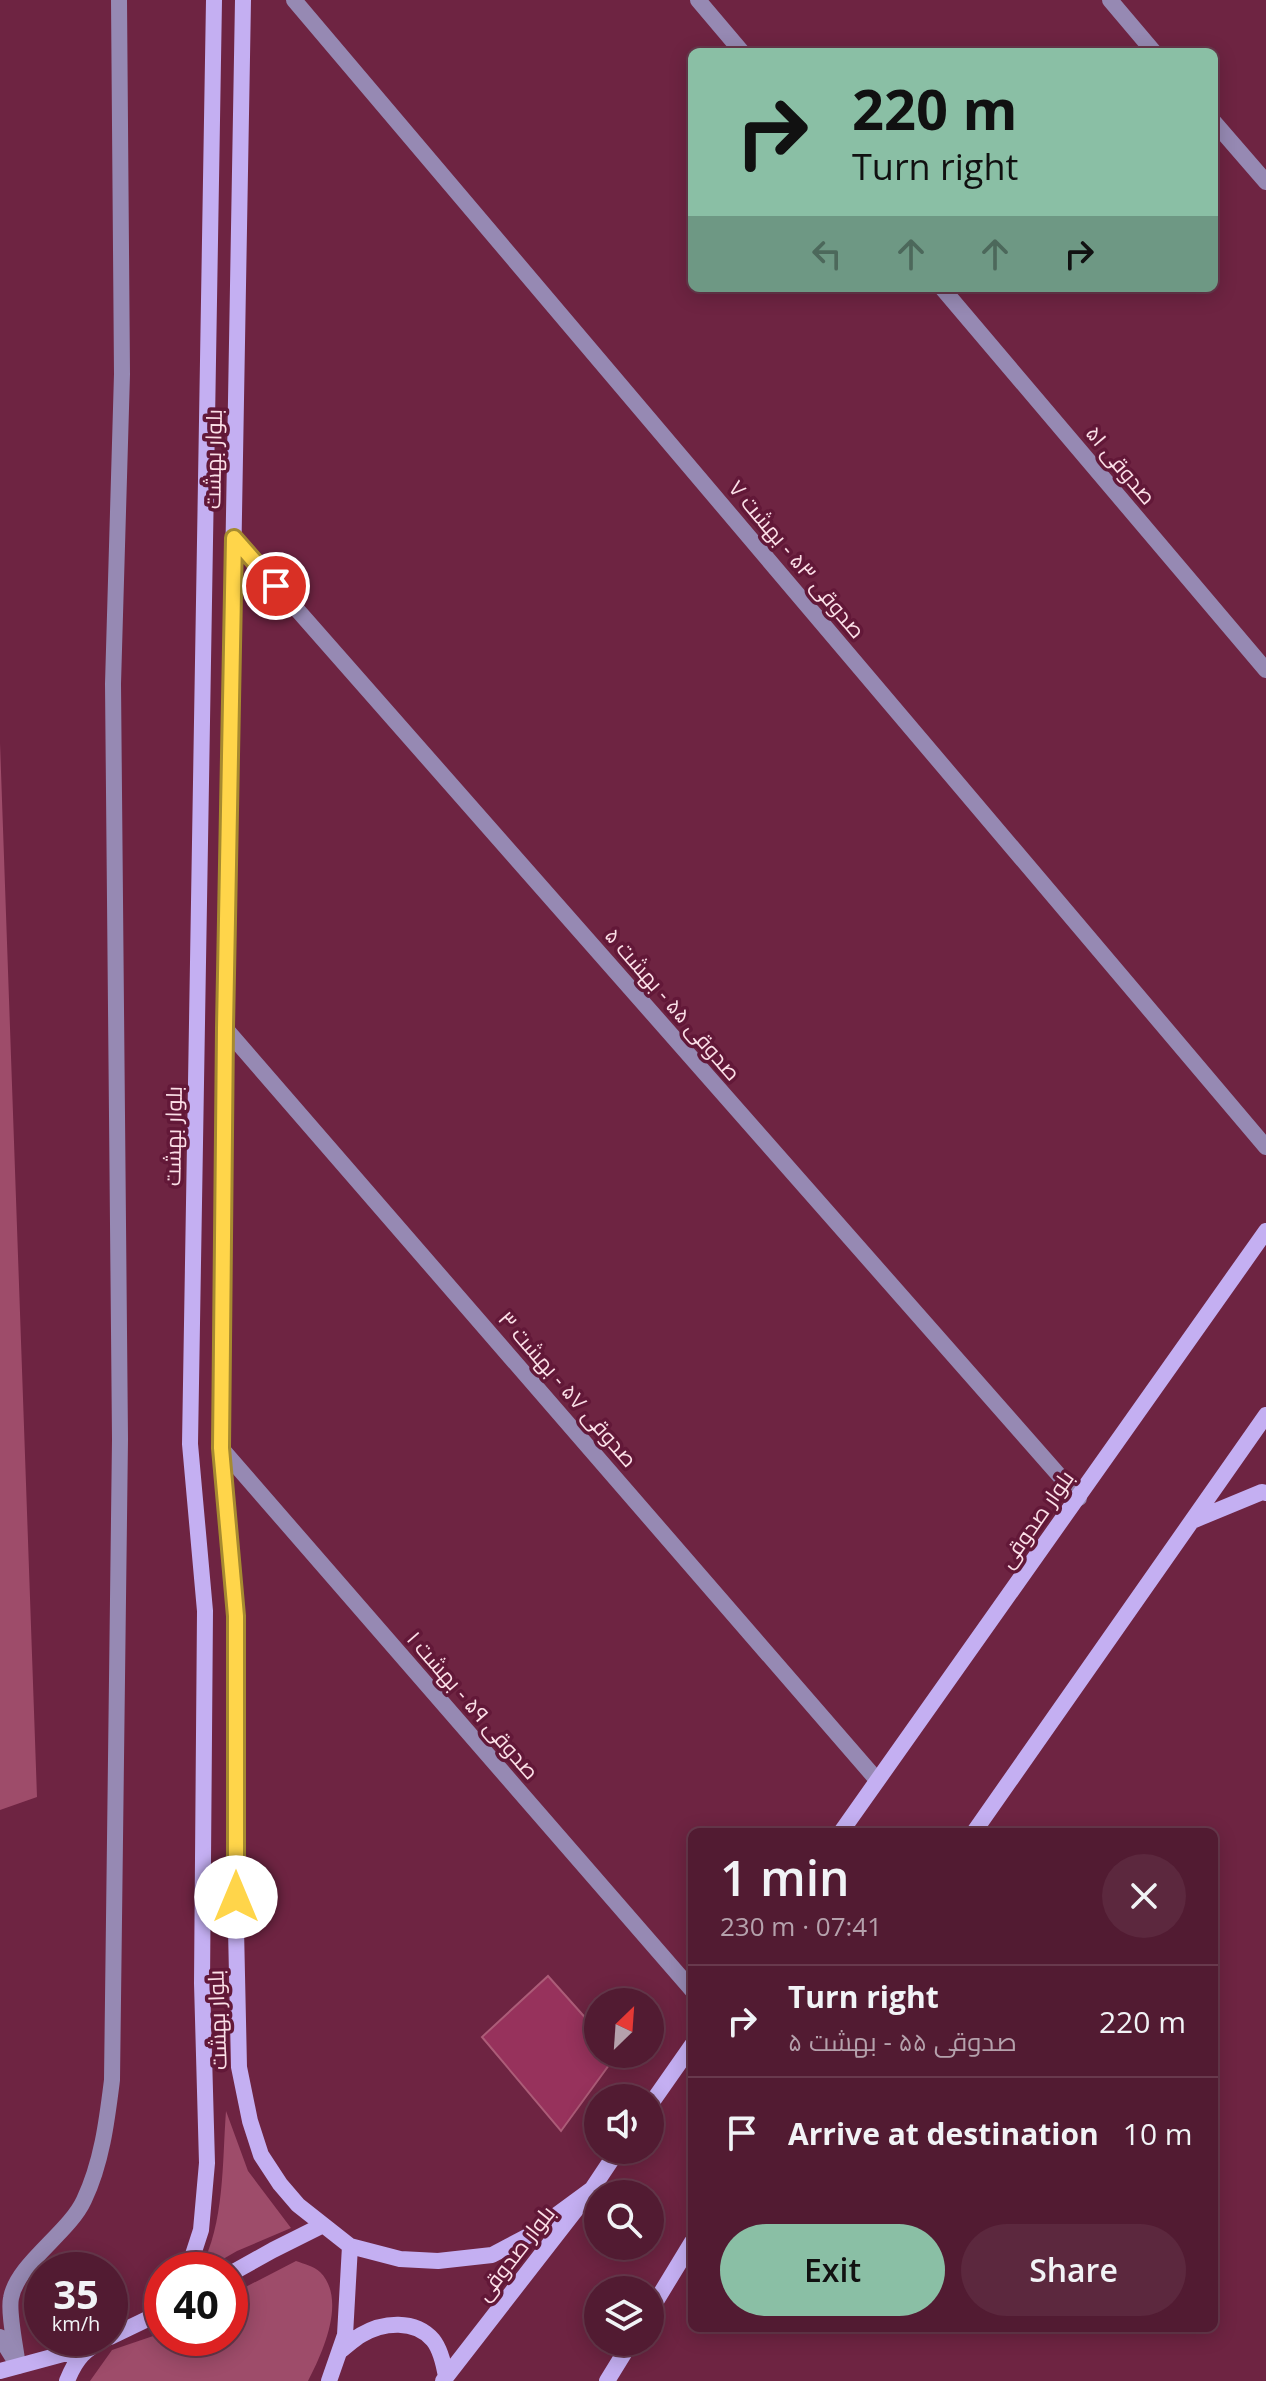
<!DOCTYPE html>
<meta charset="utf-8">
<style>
:root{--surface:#521b32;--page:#5c283e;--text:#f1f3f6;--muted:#b5a1ac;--line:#68394d;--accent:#8abfa5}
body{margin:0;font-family:"Open Sans",Cairo,sans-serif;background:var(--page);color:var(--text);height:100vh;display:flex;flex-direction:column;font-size:30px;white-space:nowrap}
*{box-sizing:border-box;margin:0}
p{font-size:26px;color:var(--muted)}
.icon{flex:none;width:44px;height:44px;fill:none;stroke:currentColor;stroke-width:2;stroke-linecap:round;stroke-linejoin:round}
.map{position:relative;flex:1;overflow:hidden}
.details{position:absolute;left:688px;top:1828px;width:530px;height:504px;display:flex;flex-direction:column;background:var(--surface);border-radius:12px;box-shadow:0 4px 20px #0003,0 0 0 2px var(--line)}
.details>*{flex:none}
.banner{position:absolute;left:688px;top:48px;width:530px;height:244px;border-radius:12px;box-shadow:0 4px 20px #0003,0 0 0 2px var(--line);background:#8abfa5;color:#111;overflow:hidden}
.needle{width:52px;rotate:25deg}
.tools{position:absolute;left:584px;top:1988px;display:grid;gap:16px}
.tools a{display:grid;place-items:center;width:80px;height:80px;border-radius:50%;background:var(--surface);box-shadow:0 4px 20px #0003,0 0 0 2px var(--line);font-size:40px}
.speed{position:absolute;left:24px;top:2252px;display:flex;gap:16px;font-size:40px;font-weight:700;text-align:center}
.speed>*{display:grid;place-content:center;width:104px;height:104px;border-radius:50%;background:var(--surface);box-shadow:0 4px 20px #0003,0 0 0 2px var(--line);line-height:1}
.speed small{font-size:20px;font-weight:400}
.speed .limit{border:12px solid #d22;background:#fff;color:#111}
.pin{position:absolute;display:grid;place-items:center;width:68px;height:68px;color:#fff;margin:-34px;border:4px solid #fff;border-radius:50%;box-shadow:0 2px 8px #0007}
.me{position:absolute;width:88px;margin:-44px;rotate:0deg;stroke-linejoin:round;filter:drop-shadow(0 0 6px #0008)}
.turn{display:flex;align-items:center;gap:28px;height:168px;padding:0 32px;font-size:36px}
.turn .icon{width:104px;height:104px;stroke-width:2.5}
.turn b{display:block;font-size:56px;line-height:68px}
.lanes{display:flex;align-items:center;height:76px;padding:0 32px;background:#0003;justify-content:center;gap:40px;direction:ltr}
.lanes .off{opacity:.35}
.round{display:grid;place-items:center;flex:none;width:84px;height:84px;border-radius:42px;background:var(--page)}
.summary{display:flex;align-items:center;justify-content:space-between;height:136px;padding:0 32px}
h1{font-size:48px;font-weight:600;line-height:60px}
.button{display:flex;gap:16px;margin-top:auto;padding:16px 32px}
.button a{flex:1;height:92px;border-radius:48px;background:var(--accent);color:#111;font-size:32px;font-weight:600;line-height:92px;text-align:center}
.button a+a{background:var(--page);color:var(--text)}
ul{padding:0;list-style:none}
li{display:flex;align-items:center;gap:24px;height:112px;padding:0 32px;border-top:2px solid var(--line)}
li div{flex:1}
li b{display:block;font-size:30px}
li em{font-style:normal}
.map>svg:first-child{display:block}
.green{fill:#9e4c6a}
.building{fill:#97325c;stroke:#ac5c78;stroke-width:2}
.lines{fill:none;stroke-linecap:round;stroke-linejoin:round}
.lane{stroke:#9689b3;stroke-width:16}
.street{stroke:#9689b3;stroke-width:16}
.secondary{stroke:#c4aff2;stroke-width:16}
.route-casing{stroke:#a68a30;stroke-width:20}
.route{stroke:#ffd54a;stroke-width:14}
.labels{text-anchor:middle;stroke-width:7;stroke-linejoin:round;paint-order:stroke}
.street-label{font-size:22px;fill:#fbdfe7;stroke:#621838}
</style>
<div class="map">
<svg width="1266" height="2381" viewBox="0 0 1266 2381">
<rect width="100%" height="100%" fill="#6e2442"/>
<path class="green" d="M0 743 37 1797 0 1810Z
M226 2111 248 2171 291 2228 237 2251 204 2270H200C225 2222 222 2165 226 2111Z
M296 2261C304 2264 314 2266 320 2272 347 2299 323 2352 308 2381H90L112 2350 162 2333V2338H230V2295Z"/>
<path class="building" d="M548 1976 598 2032V2054H617L561 2131 482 2037Z"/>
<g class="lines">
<path class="lane" d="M0 2337 15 2361
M18 2366C16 2349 8 2313 11 2298 17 2264 69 2233 84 2200 102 2162 107 2120 112 2080L120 1439 113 684 122 374 119 0"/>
<path class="street" d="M294 0 1266 1147
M698 0 742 52
M1110 0 1154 52
M1214 122 1266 182
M942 288 1266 670
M234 538 1079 1498
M225 1028 877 1780
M221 1448 692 1990"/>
<path class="secondary" d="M243 0 225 1028 221 1448 236 1616V1929L239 2067 250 2121 261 2155 280 2184 298 2205 350 2246 400 2259 438 2261 492 2255 528 2236 592 2189
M1192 1521 1262 1492 1266 1493
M841 1832 1266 1231
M974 1832 1266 1415
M650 2105 692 2045
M188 2270 201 2230 207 2163 202 1983 205 1611 190 1444 214 0
M230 2274 273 2250 323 2225
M650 2311 692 2242
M110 2337 162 2312
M340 2351C347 2346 354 2339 361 2335 383 2322 415 2319 433 2340 441 2350 444 2365 446 2377
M0 2371 89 2347
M67 2381C76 2358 85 2349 107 2338
M329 2381 345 2335 350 2246
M443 2381 592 2189 618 2150
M607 2381 631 2342"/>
</g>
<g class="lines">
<g class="route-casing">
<path id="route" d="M236 1897V1616L221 1448 225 1028 234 538 276 586"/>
</g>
<use href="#route" class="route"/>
</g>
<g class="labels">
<g class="street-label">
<text transform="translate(213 459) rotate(-89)" y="8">بلوار بهشت</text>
<text transform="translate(1121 465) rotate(50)" y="8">صدوقی ۵۱</text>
<text transform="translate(797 559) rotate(50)" y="8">صدوقی ۵۳ - بهشت ۷</text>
<text transform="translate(673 1004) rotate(49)" y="8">صدوقی ۵۵ - بهشت ۵</text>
<text transform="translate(173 1136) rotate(-89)" y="8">بلوار بهشت</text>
<text transform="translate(568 1389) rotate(49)" y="8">صدوقی ۵۷ - بهشت ۳</text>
<text transform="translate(1036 1519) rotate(-55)" y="8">بلوار صدوقی</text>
<text transform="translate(473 1705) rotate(49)" y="8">صدوقی ۵۹ - بهشت ۱</text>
<text transform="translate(217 2020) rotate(-92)" y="8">بلوار بهشت</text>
<text transform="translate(515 2253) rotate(-52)" y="8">بلوار صدوقی</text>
</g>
</g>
</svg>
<div class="tools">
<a><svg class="needle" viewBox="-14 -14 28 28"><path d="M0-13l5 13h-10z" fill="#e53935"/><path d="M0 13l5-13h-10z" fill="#b5a1ac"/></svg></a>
<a><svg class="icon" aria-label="sound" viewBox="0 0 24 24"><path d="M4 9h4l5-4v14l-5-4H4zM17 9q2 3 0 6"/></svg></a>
<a><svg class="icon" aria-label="search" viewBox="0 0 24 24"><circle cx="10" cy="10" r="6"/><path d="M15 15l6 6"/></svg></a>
<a><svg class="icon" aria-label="layers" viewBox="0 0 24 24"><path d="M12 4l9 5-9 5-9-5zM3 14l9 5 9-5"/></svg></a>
</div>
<div class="speed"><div>35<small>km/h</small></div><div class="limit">40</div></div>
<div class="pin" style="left:276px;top:586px;background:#d93025"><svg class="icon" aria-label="arrive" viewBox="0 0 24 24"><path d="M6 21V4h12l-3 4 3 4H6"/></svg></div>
<svg class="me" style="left:236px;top:1897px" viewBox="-20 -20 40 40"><circle r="19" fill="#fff"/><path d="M0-13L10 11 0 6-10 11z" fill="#ffd54a"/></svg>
<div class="banner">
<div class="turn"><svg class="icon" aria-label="right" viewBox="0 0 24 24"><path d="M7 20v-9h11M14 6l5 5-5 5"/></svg><div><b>220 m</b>Turn right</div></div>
<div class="lanes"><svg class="icon off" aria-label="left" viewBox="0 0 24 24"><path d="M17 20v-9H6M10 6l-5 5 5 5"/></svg><svg class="icon off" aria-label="ahead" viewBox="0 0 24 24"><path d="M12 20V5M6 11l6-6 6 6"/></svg><svg class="icon off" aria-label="ahead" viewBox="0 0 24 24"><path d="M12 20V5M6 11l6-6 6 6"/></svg><svg class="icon" aria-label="right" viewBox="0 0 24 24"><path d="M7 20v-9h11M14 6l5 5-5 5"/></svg></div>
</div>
<section class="details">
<div class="summary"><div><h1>1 min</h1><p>230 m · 07:41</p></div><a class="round"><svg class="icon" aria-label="close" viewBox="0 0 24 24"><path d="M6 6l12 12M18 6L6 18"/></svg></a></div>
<ul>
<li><svg class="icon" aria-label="right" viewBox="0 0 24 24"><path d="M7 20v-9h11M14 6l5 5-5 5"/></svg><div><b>Turn right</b><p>صدوقی ۵۵ - بهشت ۵</p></div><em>220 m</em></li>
<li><svg class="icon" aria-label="arrive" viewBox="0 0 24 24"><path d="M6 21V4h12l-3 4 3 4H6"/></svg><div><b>Arrive at destination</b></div><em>10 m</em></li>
</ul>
<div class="button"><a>Exit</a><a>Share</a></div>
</section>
</div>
